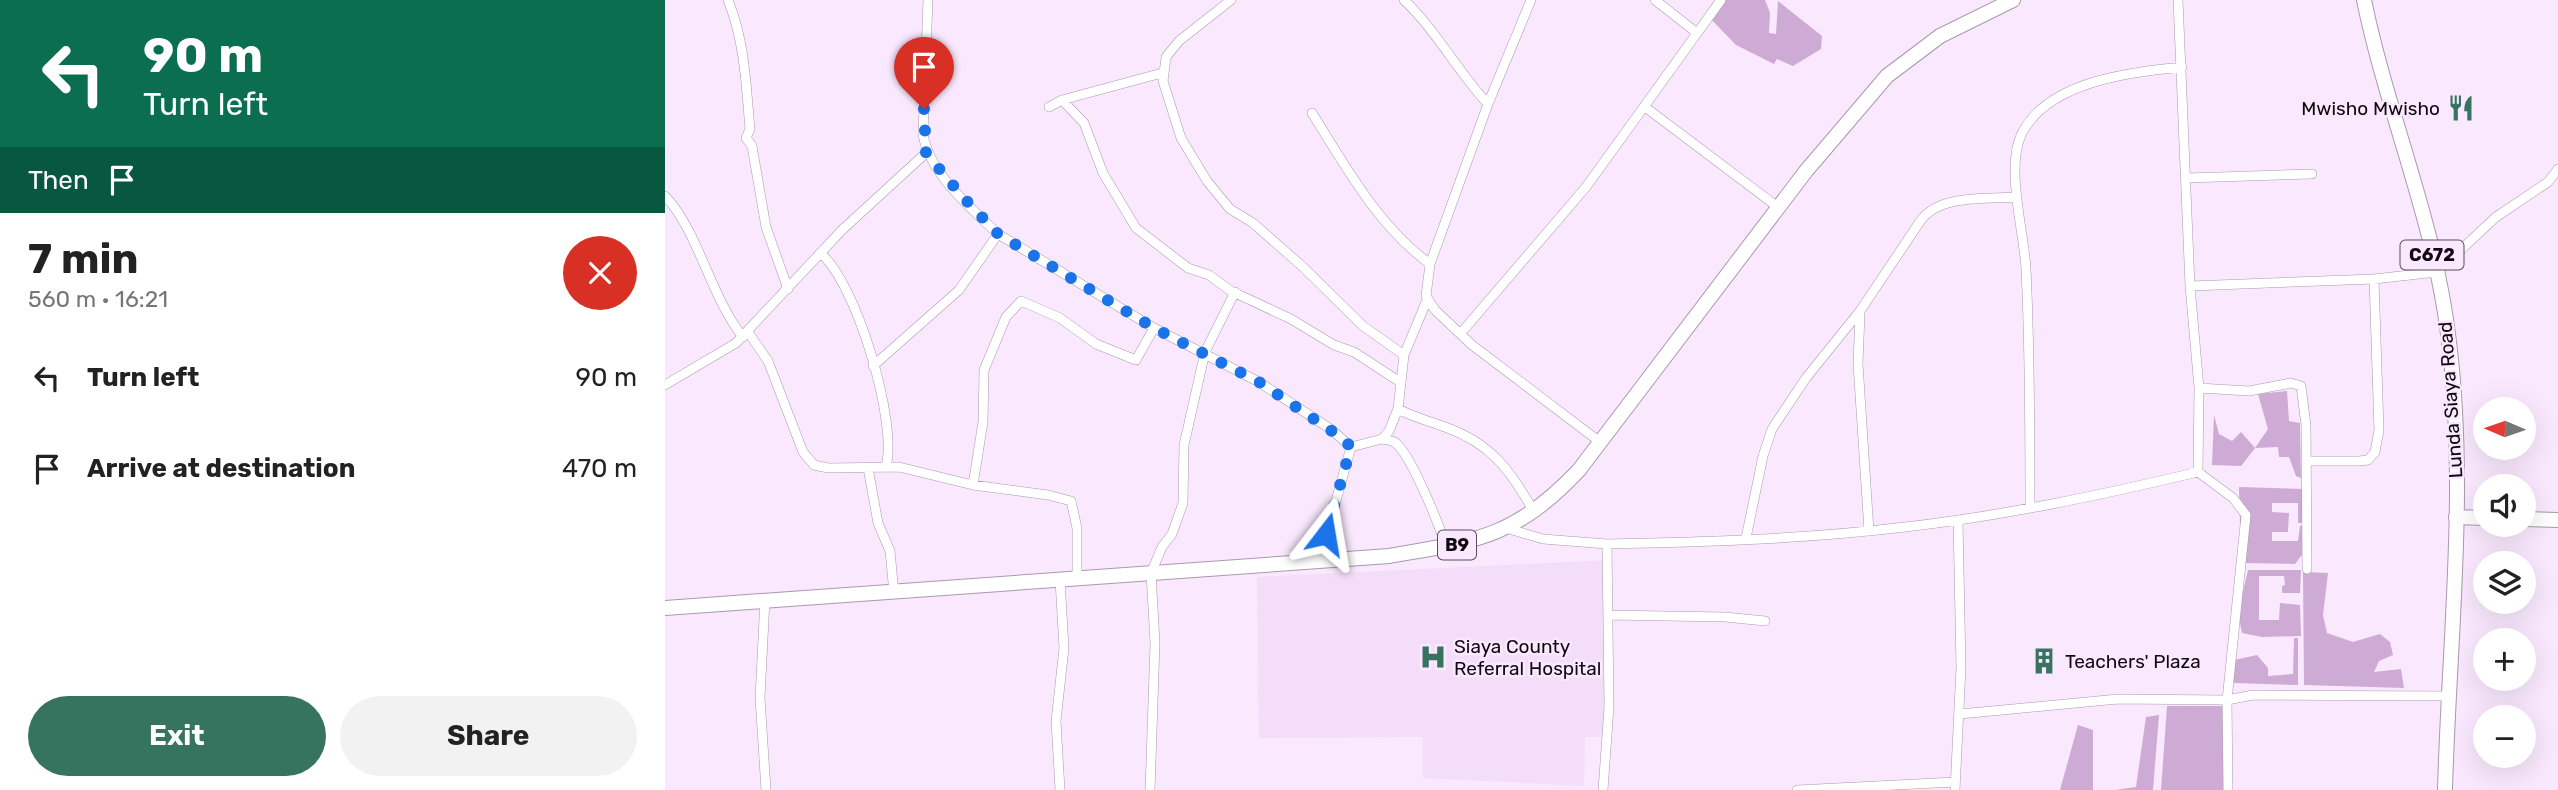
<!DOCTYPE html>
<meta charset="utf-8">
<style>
:root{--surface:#fff;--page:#f2f2f2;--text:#222;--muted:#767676;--accent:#367460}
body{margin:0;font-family:Rubik,sans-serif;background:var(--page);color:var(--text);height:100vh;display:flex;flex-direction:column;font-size:26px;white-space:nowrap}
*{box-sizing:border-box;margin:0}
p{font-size:23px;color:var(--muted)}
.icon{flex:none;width:38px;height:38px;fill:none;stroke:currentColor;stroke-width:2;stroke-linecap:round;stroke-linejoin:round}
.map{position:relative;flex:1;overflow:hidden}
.drawer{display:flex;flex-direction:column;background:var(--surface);width:665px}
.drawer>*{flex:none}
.top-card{background:#0b6e4f;color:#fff;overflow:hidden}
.needle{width:46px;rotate:272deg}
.tools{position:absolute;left:1808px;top:397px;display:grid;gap:14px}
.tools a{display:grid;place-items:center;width:63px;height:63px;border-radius:50%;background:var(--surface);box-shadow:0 7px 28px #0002;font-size:35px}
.pin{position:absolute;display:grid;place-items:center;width:60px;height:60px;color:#fff;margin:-72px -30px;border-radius:50% 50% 50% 0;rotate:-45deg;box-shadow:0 0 7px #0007}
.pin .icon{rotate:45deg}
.me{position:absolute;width:77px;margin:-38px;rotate:14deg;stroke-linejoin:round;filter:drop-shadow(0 0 5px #0008)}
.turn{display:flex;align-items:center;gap:24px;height:147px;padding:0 28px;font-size:32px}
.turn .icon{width:91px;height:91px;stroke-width:2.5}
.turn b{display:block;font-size:49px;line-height:60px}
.then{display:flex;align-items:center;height:66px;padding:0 28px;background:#0003;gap:14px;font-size:26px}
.round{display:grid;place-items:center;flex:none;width:74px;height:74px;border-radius:37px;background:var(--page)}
.headline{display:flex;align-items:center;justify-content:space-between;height:119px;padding:0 28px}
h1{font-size:42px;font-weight:700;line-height:52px}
.cta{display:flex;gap:14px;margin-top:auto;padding:14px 28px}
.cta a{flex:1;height:80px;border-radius:42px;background:var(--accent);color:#fff;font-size:28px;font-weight:700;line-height:80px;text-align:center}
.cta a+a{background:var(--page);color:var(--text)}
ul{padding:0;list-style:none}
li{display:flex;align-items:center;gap:21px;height:91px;padding:0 28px}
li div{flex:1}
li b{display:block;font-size:26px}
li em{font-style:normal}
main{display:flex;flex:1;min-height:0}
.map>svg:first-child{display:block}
.built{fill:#f4ddf9}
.forest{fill:#cdabd4}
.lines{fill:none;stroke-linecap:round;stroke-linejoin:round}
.minor-casing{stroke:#a999ad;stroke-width:10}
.primary-casing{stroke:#a999ad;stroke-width:16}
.trunk-casing{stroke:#a999ad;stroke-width:16}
.minor{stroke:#fff;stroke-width:9}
.primary{stroke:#fff;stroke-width:14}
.trunk{stroke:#fff;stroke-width:14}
.route{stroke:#1a73e8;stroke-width:12;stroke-dasharray:0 21.6}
.labels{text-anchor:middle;stroke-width:5;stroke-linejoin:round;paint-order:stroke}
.shield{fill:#fae9fe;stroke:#564c57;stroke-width:2}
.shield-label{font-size:18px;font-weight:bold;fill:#0f0910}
.poi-label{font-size:19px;fill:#0f0910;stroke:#fae9fe;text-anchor:start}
.street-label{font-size:19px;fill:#0f0910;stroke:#fae9fe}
</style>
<main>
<section class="drawer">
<div class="top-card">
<div class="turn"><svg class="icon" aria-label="left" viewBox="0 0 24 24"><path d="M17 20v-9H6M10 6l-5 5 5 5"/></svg><div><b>90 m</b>Turn left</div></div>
<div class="then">Then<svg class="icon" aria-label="arrive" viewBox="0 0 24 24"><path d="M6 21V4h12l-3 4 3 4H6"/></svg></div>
</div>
<div class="headline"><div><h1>7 min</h1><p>560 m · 16:21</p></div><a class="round" style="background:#d93025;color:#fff"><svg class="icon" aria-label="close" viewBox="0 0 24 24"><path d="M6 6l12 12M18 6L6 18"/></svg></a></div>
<ul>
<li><svg class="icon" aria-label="left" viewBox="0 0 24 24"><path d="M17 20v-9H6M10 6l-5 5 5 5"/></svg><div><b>Turn left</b></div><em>90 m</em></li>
<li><svg class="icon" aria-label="arrive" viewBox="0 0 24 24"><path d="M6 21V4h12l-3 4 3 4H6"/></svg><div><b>Arrive at destination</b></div><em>470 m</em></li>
</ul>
<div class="cta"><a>Exit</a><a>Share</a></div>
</section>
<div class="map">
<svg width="1893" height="790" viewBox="0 0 1893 790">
<rect width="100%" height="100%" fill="#fae9fe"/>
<path class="built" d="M943 560 942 737H920L919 786 758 778V737L594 738 592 577Z"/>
<path class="forest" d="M1057 0H1100L1105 13 1104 33 1111 34 1113 1 1157 36 1156 49 1128 66 1112 59 1109 64 1071 45 1042 15Z
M1622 391 1624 421 1635 423 1636 478 1631 476 1624 457H1614L1613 447 1590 448 1576 466 1547 465 1549 415 1554 434 1567 441 1576 432 1590 448 1603 429 1593 394Z
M1574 487 1639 489 1638 523H1633V503H1607V512L1624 513 1623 532H1607V541H1633L1635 526 1639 525V552L1630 564 1576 563Z
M1583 570H1636L1635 593H1617V586L1620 585 1619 576H1594V620H1614L1615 603 1635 605 1636 636 1597 637 1577 633 1573 613Z
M1638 572 1663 573 1658 615 1662 633 1688 642 1715 634 1725 642 1728 655 1714 661 1709 672 1736 669 1739 688 1639 685Z
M1629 638H1633V685L1569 683V660L1592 655 1603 668V676L1628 674Z
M1502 706H1558L1562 790H1496Z
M1494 715 1488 790H1450L1471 787 1481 717Z
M1413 725 1428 730V790H1395Z"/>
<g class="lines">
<g class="minor-casing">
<path id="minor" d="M63 0C80 42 81 85 85 129L81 138 87 146 101 227 123 289
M263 0 258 134C264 173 305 207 333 234L489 328 594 382 667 430 686 447 717 439 724 431 733 409 739 355 762 300
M566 0 514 41 501 57 498 81 516 138 542 181 565 209 588 223 638 267 698 326 739 355
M739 0C771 30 793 72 823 104
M866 0 823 104 765 264 761 296 770 310 807 345 935 442
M990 0 1032 33
M1513 0 1525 286 1534 388 1533 472
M397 100 419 123 438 173 471 228 523 268 544 275 566 291 626 319 669 345 689 352 735 382
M384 107 397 100 497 73
M980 107 1114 208
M647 113C681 167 713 226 765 264
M1521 178 1647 174
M0 196C34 232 45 296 78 337
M155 253C191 281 233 423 221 466
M1525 286 1709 279 1772 272 1831 217 1883 182 1893 169
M1195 313 1193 364 1204 531
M83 332 103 361 138 452 149 465 163 468 234 467 308 485 383 495 406 501 412 528V579
M796 333 921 187 1056 0
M208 366 294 290 333 234
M0 385 71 343 177 230 261 153
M1534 388 1584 391 1626 383 1636 386 1641 425 1642 569
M733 409C748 417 764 421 780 427 826 443 846 471 869 512
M717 439C722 440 728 440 732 444 748 460 774 524 781 547
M1641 461H1694L1703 460 1710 452 1714 430 1709 279
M203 468 213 523 225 551 229 593
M308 485 318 422 319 370 341 317 356 301 395 318 431 344 471 360 489 328
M1365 508C1365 428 1365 349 1361 269 1359 231 1340 167 1357 133 1384 81 1466 72 1517 67
M841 528 878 539 942 544 944 707 938 790
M1081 538 1098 456 1107 429 1141 378 1195 311 1256 220C1276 194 1323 199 1352 197
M942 544C1041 542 1141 539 1240 527 1338 516 1436 495 1533 472L1568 498 1581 515 1562 700 1563 790
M654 561 686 447
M100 599 95 698 101 790
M943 615 1060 617 1100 621
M1295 714 1453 699 1562 700 1588 695 1785 696
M395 790 391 721 399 648 395 580
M485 790 490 643 486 573 497 547 507 534 518 503 519 445 540 352 570 292
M1132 790 1290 782
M1290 790 1296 667 1293 520"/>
</g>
<g class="primary-casing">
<path id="primary" d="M1699 0C1722 112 1769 220 1783 334 1803 485 1784 639 1780 790"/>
</g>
<g class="trunk-casing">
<path id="trunk" d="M1791 517 1820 518
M1858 519 1893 520
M0 608 724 556C811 541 850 538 914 470L1141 171 1222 76 1275 36 1348 0"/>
</g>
<use href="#minor" class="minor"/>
<use href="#primary" class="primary"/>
<use href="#trunk" class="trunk"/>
</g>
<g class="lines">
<path class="route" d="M259 109 261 153 297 196 333 234 489 328 594 382 677 438 686 447 661 534"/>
</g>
<defs>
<g id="restaurant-bare" transform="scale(2.1)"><path d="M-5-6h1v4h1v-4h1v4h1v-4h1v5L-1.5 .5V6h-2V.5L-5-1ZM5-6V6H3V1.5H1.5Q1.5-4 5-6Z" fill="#367460" stroke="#fae9fe" stroke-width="2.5" paint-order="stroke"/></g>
<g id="hospital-bare" transform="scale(2.1)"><path d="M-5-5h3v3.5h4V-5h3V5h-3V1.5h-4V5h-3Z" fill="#367460" stroke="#fae9fe" stroke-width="2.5" paint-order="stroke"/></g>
<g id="building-bare" transform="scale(2.1)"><path d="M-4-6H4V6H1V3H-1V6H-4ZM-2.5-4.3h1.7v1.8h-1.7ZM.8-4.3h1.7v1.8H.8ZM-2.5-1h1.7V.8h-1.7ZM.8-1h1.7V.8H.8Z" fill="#367460" stroke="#fae9fe" stroke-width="2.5" paint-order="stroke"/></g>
</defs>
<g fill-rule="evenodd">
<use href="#restaurant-bare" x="1796" y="108"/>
<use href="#hospital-bare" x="768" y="657"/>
<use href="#building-bare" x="1379" y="661"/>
</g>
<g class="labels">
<g class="shield">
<rect x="1735.5" y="240.5" width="63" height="29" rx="5"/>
<rect x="773" y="530.5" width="38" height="29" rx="5"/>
</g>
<g class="shield-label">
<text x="1767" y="261">C672</text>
<text x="792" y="551">B9</text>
</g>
<g class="poi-label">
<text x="1775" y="115" text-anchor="end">Mwisho Mwisho</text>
<text x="789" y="653">Siaya County<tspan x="789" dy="22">Referral Hospital</tspan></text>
<text x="1400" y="668">Teachers' Plaza</text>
</g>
<g class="street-label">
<text transform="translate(1785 400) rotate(-94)" y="7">Lunda Siaya Road</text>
</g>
</g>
</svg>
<div class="tools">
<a><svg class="needle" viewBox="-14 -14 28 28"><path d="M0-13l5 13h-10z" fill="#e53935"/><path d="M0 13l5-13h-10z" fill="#767676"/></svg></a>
<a><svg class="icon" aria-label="sound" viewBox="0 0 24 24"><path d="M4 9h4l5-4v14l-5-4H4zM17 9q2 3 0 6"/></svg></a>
<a><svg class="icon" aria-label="layers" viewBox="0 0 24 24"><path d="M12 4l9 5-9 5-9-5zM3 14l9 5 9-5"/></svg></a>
<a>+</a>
<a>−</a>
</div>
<div class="pin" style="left:259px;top:109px;background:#d93025"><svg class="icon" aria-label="arrive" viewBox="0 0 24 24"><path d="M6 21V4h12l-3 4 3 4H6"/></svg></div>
<svg class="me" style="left:661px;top:534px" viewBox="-20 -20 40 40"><path d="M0-17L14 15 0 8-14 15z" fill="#1a73e8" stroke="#fff" stroke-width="4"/></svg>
</div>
</main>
